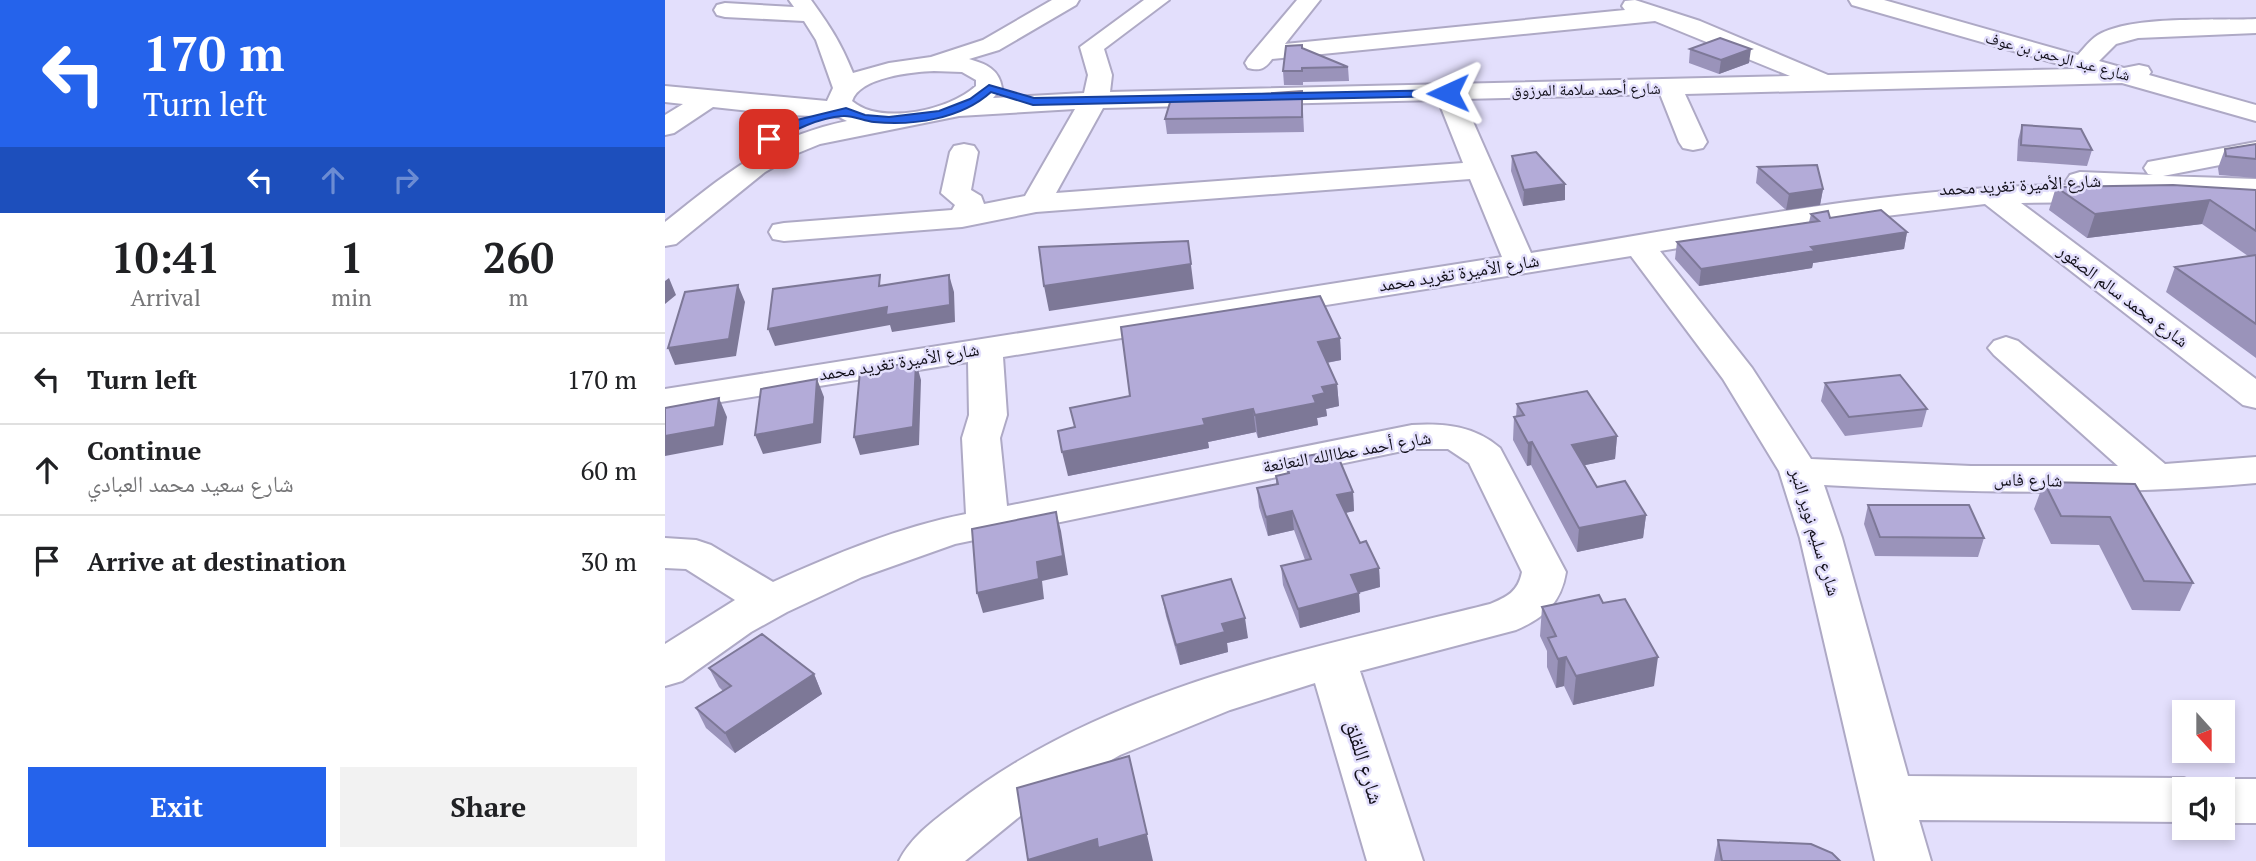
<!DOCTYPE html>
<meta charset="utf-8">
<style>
:root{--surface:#fff;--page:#f2f2f2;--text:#202124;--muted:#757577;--line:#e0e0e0;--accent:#2563eb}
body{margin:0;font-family:"PT Serif","Noto Naskh Arabic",serif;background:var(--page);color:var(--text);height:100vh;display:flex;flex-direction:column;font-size:26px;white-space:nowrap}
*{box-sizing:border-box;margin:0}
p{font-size:23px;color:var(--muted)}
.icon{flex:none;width:38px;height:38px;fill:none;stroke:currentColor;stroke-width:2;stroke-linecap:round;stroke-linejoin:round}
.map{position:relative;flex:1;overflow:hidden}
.sheet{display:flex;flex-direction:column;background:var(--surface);width:665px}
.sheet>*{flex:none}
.banner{background:#2563eb;color:#fff;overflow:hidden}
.needle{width:46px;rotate:159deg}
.tools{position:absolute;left:1507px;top:700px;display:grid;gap:14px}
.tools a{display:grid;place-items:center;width:63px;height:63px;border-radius:0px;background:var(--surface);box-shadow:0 4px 10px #0003;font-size:35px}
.pin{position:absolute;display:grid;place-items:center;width:60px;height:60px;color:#fff;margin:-30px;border-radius:14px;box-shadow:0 4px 10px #0006}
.me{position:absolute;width:77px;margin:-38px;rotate:269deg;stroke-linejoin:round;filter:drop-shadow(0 0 5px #0008)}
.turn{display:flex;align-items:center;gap:24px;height:147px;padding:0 28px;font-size:32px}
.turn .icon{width:91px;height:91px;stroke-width:2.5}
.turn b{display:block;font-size:49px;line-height:60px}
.lanes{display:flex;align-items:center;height:66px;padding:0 28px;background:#0003;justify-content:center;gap:35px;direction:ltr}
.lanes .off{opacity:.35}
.eta{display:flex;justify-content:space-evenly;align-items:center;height:119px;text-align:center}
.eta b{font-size:42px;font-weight:700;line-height:49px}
.action{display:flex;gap:14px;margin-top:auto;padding:14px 28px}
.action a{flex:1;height:80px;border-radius:0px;background:var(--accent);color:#fff;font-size:28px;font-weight:700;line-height:80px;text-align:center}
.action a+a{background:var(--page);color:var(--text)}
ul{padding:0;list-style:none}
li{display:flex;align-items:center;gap:21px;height:91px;padding:0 28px;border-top:2px solid var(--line)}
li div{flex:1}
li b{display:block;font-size:26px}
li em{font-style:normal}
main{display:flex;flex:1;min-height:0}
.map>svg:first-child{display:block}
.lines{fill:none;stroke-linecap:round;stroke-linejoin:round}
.minor-casing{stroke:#aea9c5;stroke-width:4}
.minor{fill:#fff;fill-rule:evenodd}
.wall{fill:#9a93ba}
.shaded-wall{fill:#7d7897}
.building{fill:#b3abd8;stroke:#7d7897;stroke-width:2}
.route{fill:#2563eb;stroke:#184099;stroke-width:2}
.labels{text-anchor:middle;stroke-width:5;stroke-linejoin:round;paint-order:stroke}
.far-street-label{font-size:16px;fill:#13111b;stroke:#e3dffc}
.street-label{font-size:18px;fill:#13111b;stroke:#e3dffc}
.near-street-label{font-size:21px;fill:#13111b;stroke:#e3dffc}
</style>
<main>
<section class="sheet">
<div class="banner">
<div class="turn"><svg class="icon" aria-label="left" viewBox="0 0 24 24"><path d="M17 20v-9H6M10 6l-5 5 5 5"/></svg><div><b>170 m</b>Turn left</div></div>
<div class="lanes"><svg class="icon" aria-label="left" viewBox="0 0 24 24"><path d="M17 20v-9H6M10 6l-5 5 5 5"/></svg><svg class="icon off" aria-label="ahead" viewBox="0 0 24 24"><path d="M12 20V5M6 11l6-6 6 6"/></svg><svg class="icon off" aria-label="right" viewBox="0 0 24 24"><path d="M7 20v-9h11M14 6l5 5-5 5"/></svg></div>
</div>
<div class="eta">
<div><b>10:41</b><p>Arrival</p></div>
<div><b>1</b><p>min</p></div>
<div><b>260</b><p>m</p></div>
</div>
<ul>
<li><svg class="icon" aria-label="left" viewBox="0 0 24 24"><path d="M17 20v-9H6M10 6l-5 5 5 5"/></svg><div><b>Turn left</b></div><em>170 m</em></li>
<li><svg class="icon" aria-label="ahead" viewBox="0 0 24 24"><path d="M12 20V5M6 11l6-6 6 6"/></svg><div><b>Continue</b><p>شارع سعيد محمد العبادي</p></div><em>60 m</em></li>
<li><svg class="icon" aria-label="arrive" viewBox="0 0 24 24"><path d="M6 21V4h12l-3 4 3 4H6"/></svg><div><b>Arrive at destination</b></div><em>30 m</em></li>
</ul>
<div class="action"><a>Exit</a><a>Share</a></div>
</section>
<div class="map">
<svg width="1591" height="861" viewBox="0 0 1591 861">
<rect width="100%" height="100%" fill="#e3dffc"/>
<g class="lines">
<g class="minor-casing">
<path id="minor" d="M124 0H146C164 25 175 41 188 73L224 63 266 57 318 40 387 0H414L411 5 334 50 304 59C321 64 334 69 337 88L328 98 419 93 423 75 415 47 479 0H504L439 49 447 75 445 92 1125 76 990 21 607 59C600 69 595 71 583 68L580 63 583 58 632 0H655L620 44 960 10 957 6 960 1 970 0 1035 21 1163 75 1411 69 1187 5 1184 0H1219L1413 55C1419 48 1425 40 1433 35 1467 15 1550 21 1591 19V33L1473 38 1451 44 1434 61 1459 68 1474 65 1483 67 1486 72 1484 75 1591 105V121L1457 83 1020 94 1042 142 1038 148 1028 150 1018 148 1014 142 995 94 798 99 866 253C1043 225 1223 186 1403 185L1401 181 1405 175 1415 172 1488 175 1483 174 1479 168 1483 162 1591 142V158L1498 176 1591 179V197L1454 191 1451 199 1441 202 1356 203 1591 379V408L1578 405 1320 204 1180 221 995 251 1087 368 1146 459 1306 466H1453L1329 355 1323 348 1329 341 1341 337 1353 341 1500 464 1591 457V483C1447 496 1304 493 1159 485L1177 538 1243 776 1519 778 1539 787 1558 779H1591V823H1558V789H1519V822L1254 820 1266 861H1210L1135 538 1114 471 1058 379 966 256 338 357 342 415 335 438 342 506 747 425C779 423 810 426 835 448L901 572C896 603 879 618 851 630L695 671 758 861H702L650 683 565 710 455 755 370 804 300 861H234C246 837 268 821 289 805 441 686 642 650 825 604 842 597 853 592 857 572L804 463 783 449H747L290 544 197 577 122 612 86 632 17 681 0 686V644L70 600 21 569 0 568V538L31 540 46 545 108 582C170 554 234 527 301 514L297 438 304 415 303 362 0 411V389L837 257 805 179 371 212 297 227 119 241 108 239 104 232 108 225 119 223 287 210 290 205 276 193 285 152 289 146 299 144 309 146 313 152 306 190 316 196 319 204 360 196 410 109 294 116 155 144 133 153 100 172 11 244 0 246V222C62 173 102 138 182 121L174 117 123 115 48 107 9 133 0 135V115L18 104 0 102V86L162 101 168 88 151 40 139 21 60 17 52 15 49 10 52 5 60 3 129 7ZM269 71 297 72 311 80V86C285 110 216 126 187 101 195 77 247 72 269 71ZM773 100 798 163 391 193 438 108Z"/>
</g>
<use href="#minor" class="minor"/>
</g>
<path class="wall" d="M637 48 683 67 684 81 638 82V85H619L618 71Z
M1025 49 1084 63 1054 74 1024 63Z
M637 91 639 132 502 134 500 119 554 95V97Z
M1357 125 1427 150 1422 166 1352 161 1353 140Z
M1591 144V178L1554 175 1553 168 1560 149Z
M847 156 900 200 858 206 846 171Z
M1093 167 1158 189 1155 205 1121 210 1091 183Z
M1391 187 1591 190V358L1501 292 1510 267 1583 256 1537 224 1422 238 1384 210Z
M1146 214 1242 232 1239 249 1148 263 1147 268 1034 286 1010 259 1012 242 1144 222Z
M675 338 676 360 662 363 672 384 674 406 661 409 662 416 652 418 653 425 593 438 591 432 543 442 544 448 403 476 410 427 465 396Z
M1160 383 1262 409 1257 427 1180 436 1156 401Z
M852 404 952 436 950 459 920 465 932 487 981 515 978 538 912 552 866 465 862 466 848 440 849 417H851Z
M654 458 688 492 689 511 681 513 695 543 714 568 715 587 694 593 695 612 635 628 618 585 616 566 640 560 629 530 603 536 594 507 592 488 611 484V476L622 473 620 460Z
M1379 482 1470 484 1528 583 1515 611 1467 610 1434 545 1386 544 1369 509Z
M1203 505 1319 538 1313 557 1210 556 1199 524Z
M497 596 583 638 562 643 563 652 515 665 501 616Z
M877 607 989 686 908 705 899 686 891 688 882 667V651L875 636Z
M44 668 149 674 157 694 70 753 41 728 31 708 58 691 54 687Z
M1053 840 1175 861H1049Z"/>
<path class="shaded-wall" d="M1086 49 1084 63 1054 74 1056 60Z
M900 184V200L858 206 859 190Z
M1158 189 1155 205 1121 210 1124 194Z
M1545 200 1537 224 1422 238 1430 214Z
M1242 232 1239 249 1148 263 1147 268 1034 286 1036 269 1146 247Z
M523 241 529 289 384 311 379 286Z
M284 275 289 292 290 322 227 332 225 325 110 346 103 329Z
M4 278 11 295 0 304V281Z
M73 285 80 302 71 356 10 365 3 348Z
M675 338 676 360 654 364 653 342Z
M251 362 256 380 254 445 195 455 189 437Z
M152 379 159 397 156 443 98 454 90 435Z
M672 384 674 406 661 409 662 416 652 418 653 425 593 438 590 415 648 396 657 387Z
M54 398 62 417 58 445 0 456V436Z
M588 409 591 432 543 442 544 448 403 476 397 452 538 419Z
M952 436 950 459 906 468 907 445Z
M867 442 866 465 862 466 863 443Z
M688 492 689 511 674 514 672 495Z
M627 511 629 530 603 536 601 517Z
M391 512 396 531 403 575 377 581 379 599 318 613 312 593 372 562Z
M981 515 978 538 912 552 914 528Z
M714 568 715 587 692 593H694L695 612 635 628 633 609 686 575Z
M580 618 583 638 562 643 563 652 515 665 511 645 557 624Z
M901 657 899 686 891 688 893 659Z
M993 657 989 686 908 705 911 676Z
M149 674 157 694 70 753 60 733Z
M464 756 488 861H363V860Z"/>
<path class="building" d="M1055 38 1086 49 1056 60 1025 49Z
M637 45V48L683 67 637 68V71H618L621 46Z
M637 91V117L500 119 507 96 554 95V97Z
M1357 125 1416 129 1427 150 1356 145Z
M1591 144V159L1561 156 1560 149Z
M871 152 900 184 859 190 847 156Z
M1152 165 1158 189 1124 194 1093 167Z
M1508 185 1591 190V231L1545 200 1430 214 1391 187Z
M1216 210 1242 232 1146 247 1150 251 1036 269 1012 242 1154 221 1146 214 1163 211 1165 218Z
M523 241 526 264 379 286 374 247Z
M1591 255V324L1510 267Z
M215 275 214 286 284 275 285 305 221 315 222 307 103 329 108 289Z
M73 285 64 339 3 348 20 292Z
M655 296 675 338 653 342 672 384 657 387 660 393 648 396 651 403 590 415 588 409 538 419 540 425 397 452 393 431 410 427 405 408 465 396 456 327Z
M251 362 248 427 189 437 195 371Z
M1235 375 1262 409 1184 417 1160 383Z
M152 379 149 424 90 435 96 389Z
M922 391 952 436 907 445 932 487 960 481 981 515 914 528 867 442 863 443 849 417 859 415 852 404Z
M54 398 50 427 0 436V408Z
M652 454 654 458 672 454 688 492 672 495 695 543 701 541 714 568 686 575 694 593 633 609 616 566 646 559 627 511 601 517 592 488 613 484 611 476 624 473 620 460Z
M1379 482 1470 484 1528 583 1479 581 1445 517 1396 516Z
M1203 505H1304L1319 538 1215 537Z
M391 512 398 556 372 562 374 579 312 593 307 529Z
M566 579 580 618 557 624 560 632 511 645 497 596Z
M934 595 938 603 960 599 993 657 911 676 901 657 893 659 883 638 891 636 877 607Z
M97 634 149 674 60 733 31 708 66 686 44 668Z
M464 756 482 834 433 848 432 839 363 860 352 788Z
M1053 840 1146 844 1167 853 1175 861H1057Z"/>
<path class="route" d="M324 85 369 98 783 90 788 93 783 96 368 105 326 92C296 119 248 126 209 122 199 121 187 115 178 116 152 118 130 130 108 142L98 139 132 120 181 108 200 115 224 117 274 111 305 99Z"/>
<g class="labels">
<g class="far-street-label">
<text transform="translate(1393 56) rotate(15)" y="6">شارع عبد الرحمن بن عوف</text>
<text transform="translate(921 89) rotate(-1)" y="6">شارع أحمد سلامة المرزوق</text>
</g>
<g class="street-label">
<text transform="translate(1355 185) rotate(-3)" y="6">شارع الأميرة تغريد محمد</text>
<text transform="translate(794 273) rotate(-9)" y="6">شارع الأميرة تغريد محمد</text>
<text transform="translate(1458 296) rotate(37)" y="6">شارع محمد سالم الصقور</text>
<text transform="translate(234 362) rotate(-9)" y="6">شارع الأميرة تغريد محمد</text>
<text transform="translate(682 452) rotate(-10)" y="6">شارع أحمد عطاالله النعانعة</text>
<text transform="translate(1363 480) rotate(1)" y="6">شارع فاس</text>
<text transform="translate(1150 532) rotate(73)" y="6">شارع سليم نوير النبر</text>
</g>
<g class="near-street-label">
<text transform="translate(699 762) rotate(73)" y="7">شارع اللقلق</text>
</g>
</g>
</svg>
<div class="tools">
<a><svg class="needle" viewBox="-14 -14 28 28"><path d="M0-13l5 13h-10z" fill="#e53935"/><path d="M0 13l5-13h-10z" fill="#757577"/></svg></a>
<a><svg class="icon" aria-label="sound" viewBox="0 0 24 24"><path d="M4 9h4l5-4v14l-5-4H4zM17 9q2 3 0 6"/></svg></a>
</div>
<div class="pin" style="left:104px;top:139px;background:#d93025"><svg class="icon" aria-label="arrive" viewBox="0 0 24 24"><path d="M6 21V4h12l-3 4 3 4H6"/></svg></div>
<svg class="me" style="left:783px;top:93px" viewBox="-20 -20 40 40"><path d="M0-17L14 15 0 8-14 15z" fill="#2563eb" stroke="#fff" stroke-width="4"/></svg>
</div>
</main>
